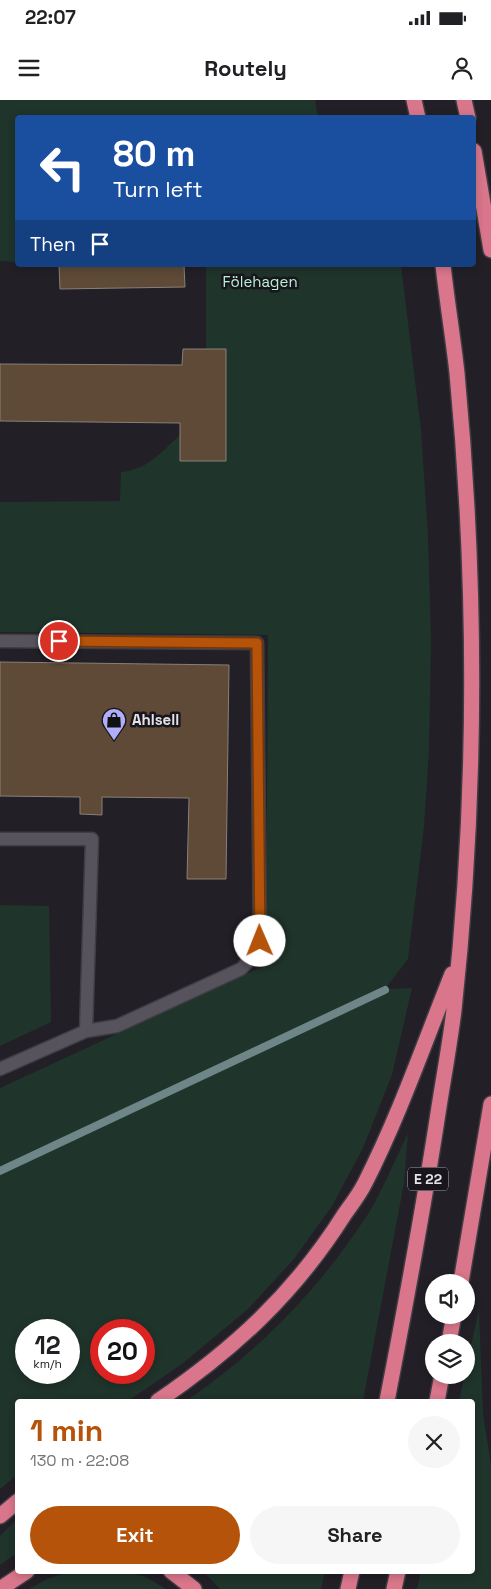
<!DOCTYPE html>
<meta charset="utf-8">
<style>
:root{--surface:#fff;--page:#f6f6f6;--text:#202124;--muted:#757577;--accent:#b45309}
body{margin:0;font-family:"Space Grotesk",sans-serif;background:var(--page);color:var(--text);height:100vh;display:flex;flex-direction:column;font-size:19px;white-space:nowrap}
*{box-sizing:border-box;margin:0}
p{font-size:16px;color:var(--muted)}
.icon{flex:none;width:28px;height:28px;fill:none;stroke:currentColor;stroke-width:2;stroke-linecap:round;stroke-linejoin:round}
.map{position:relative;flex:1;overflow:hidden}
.side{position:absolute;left:15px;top:1299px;width:460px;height:175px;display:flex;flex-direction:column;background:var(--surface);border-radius:5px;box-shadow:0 2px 8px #0003}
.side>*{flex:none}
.guide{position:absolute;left:15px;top:15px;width:461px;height:152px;border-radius:5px;box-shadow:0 2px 8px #0003;background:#1a4fa0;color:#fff;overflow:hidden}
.tools{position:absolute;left:425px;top:1174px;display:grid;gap:10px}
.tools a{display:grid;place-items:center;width:50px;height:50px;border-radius:50%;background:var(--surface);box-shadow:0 2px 8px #0003;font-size:25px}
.speed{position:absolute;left:15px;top:1219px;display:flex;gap:10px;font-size:25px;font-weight:700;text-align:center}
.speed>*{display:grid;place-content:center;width:65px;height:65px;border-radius:50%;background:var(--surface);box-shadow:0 2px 8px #0003;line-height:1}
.speed small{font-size:12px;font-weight:400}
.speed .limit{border:8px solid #d22;background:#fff;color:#111}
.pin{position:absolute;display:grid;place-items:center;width:42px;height:42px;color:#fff;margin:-21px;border:2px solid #fff;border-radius:50%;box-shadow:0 1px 5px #0007}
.me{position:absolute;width:55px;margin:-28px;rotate:359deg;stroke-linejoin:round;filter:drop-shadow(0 0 4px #0008)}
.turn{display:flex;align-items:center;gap:18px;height:105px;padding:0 15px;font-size:22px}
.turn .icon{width:65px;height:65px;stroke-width:2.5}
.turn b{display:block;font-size:35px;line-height:42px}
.then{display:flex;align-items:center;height:48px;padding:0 15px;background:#0003;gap:10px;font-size:19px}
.round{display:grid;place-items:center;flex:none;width:52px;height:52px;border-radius:26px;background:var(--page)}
.summary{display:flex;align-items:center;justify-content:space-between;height:85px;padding:0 15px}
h1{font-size:30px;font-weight:800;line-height:38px;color:var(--accent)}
.button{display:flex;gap:10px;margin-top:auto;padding:10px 15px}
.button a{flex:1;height:58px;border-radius:30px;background:var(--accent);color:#fff;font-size:20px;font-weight:800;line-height:58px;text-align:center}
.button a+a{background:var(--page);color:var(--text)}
.status{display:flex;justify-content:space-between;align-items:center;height:35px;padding:0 25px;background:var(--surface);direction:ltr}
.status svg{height:14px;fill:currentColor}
header{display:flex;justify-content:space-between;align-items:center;height:65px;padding:0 15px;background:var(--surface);font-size:22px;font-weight:800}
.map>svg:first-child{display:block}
.green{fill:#1f342b;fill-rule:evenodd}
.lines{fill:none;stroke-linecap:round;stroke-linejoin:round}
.stream{stroke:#6e8688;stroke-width:8}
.building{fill:#5e4a36;stroke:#888079}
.service-casing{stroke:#3f3d43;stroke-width:15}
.motorway-casing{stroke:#3f3d43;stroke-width:18}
.service{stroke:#57535c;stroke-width:12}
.motorway{stroke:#d9768b;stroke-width:15}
.route-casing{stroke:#753606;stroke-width:12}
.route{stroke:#b45309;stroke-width:9}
.labels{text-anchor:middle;stroke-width:5;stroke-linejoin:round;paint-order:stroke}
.shield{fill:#19151c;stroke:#a8a5ab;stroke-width:1}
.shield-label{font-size:14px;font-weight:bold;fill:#e5e3e8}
.park-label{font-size:15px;fill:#b8f3d7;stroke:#19151c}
.poi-label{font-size:15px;font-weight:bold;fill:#e5e3e8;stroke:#19151c;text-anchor:start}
</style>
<div class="status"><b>22:07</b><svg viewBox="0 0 49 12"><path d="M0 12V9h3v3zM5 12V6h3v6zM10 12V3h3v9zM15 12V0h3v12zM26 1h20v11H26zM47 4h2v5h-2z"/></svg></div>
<header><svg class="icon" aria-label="menu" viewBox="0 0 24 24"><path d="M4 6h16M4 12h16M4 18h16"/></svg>Routely<svg class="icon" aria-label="person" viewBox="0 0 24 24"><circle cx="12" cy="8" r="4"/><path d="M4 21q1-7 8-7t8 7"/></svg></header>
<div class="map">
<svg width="491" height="1489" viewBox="0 0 491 1489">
<rect width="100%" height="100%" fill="#221f26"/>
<path class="green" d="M0 0H315L318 17 18 18 17 162 0 161Z
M206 165H401L421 330 428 435 431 541 429 651 424 727 408 859 385 889 412 888 392 975 363 1048 332 1106 294 1159 248 1209 182 1264 128 1301H18L17 1375 0 1389V988L266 865 268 535 0 532V402L120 401 121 372C147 370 161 352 180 335V360L225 361 226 249H206ZM26 1230H69V1272H26ZM101 1230H144V1272H101Z
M0 805 49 806 51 922 0 946Z
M408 1033 404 1083 363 1301H186C252 1256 312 1197 357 1130 363 1121 370 1112 375 1102 387 1079 397 1056 408 1033Z
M479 1210 483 1314 491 1365V1489H417L421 1471H472V1301H459L465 1275H466V1267Z
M17 1419V1454L11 1457 0 1465V1436Z
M71 1471H123L146 1477 166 1489H29L47 1479Z
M203 1471H325L321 1489H220Z"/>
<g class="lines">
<path class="stream" d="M0 1071 385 890"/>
</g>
<path class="building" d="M59 165H184L185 187 60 189Z
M183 249H226V361H180V323L0 321V264L182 265Z
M0 562 229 565 226 779H187L189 698 102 697V715L80 714V697L0 696Z"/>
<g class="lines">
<g class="service-casing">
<path id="service" d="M0 541 257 543 260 841 254 855 241 869 117 926 86 931
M0 739H92L86 931 0 969"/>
</g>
<g class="motorway-casing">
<path id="motorway" d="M414 0 418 18
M464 0 468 18
M474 51 491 150
M461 1182 491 1004
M449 1242 454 1215
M158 1301C234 1249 294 1194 344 1115 351 1105 359 1095 365 1083 399 1016 424 944 452 874
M387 1301C406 1203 424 1105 439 1007 444 975 450 943 454 910 477 699 477 485 457 273 453 237 447 201 443 165
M437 1301 442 1275
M0 1416 18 1401
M171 1471 194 1489
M0 1489 27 1471
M348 1489 352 1471
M394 1489 398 1471"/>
</g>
<use href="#service" class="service"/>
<use href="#motorway" class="motorway"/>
</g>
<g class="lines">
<g class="route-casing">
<path id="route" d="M59 541 257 543 260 841"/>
</g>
<use href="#route" class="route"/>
</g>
<defs>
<g id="shop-pin" transform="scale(1.25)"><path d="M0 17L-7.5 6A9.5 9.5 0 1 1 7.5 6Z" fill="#b0aefa" stroke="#19151c"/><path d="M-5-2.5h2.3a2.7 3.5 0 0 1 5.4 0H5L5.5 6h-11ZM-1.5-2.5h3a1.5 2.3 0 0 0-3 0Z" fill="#111"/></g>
</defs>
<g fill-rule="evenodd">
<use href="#shop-pin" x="114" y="620"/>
</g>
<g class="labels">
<rect class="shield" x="408" y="1067.5" width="40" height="23" rx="4"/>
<g class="shield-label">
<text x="428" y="1084">E 22</text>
</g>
<g class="park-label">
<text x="260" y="187">Fölehagen</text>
</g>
<g class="poi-label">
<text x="132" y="625">Ahlsell</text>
</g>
</g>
</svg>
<div class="tools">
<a><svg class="icon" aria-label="sound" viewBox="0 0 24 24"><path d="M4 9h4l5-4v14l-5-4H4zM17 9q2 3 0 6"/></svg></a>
<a><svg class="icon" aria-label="layers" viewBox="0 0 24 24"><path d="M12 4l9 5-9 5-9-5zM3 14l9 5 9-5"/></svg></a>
</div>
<div class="speed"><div>12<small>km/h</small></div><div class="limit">20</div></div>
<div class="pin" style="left:59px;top:541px;background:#d93025"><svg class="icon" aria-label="arrive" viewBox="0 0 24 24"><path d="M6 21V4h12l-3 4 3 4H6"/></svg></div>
<svg class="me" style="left:260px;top:841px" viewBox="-20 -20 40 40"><circle r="19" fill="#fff"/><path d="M0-13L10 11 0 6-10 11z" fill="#b45309"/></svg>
<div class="guide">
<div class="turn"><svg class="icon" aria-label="left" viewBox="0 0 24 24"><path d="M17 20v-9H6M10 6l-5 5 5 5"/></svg><div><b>80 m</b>Turn left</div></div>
<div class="then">Then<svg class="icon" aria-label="arrive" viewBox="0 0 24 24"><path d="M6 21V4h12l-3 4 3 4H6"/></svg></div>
</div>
<section class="side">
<div class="summary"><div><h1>1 min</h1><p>130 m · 22:08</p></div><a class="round"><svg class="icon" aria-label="close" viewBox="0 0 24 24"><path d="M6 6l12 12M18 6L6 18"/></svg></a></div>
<div class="button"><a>Exit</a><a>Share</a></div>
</section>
</div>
